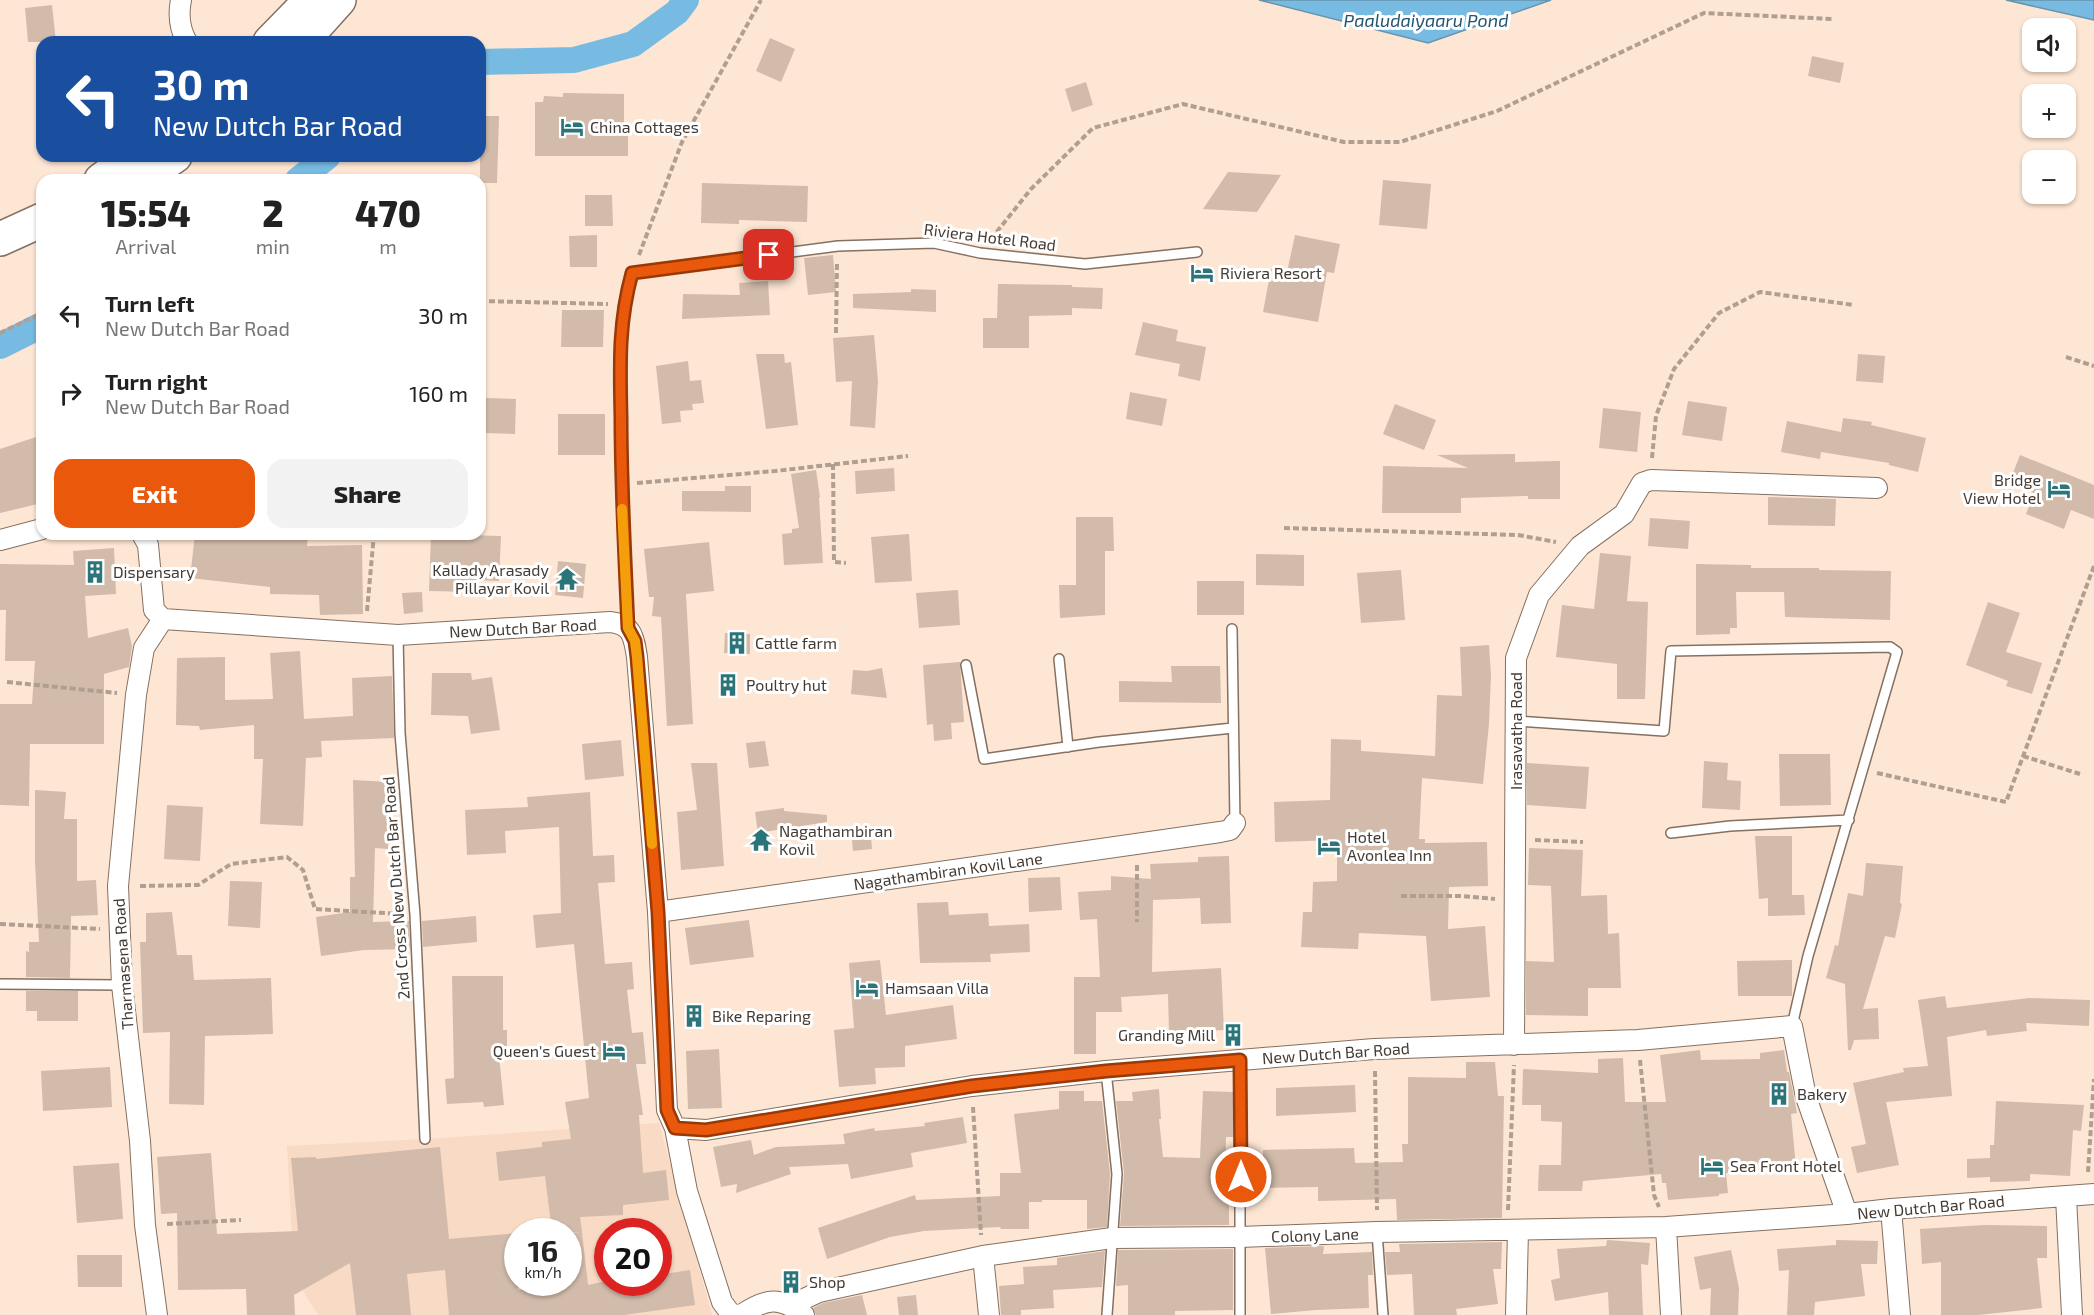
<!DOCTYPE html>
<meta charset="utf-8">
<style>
:root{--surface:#fff;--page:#f2f2f2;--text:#222;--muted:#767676;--accent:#ea580c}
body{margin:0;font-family:"Exo 2",sans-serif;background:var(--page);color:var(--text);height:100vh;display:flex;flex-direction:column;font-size:22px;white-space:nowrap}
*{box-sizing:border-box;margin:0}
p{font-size:20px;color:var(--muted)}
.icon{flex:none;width:33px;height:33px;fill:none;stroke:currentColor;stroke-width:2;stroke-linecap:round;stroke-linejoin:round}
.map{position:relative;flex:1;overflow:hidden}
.side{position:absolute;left:36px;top:174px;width:450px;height:366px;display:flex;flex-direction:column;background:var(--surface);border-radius:18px;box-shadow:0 2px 4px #0004}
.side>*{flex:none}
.top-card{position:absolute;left:36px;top:36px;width:450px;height:126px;border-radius:18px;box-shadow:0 2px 4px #0004;background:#1a4fa0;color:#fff;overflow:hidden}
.controls{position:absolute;left:2022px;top:18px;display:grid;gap:12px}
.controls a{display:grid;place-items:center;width:54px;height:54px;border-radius:12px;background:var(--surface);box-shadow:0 2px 4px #0004;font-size:30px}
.speed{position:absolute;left:504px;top:1218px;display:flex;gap:12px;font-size:30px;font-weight:700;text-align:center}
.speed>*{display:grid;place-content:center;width:78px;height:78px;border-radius:50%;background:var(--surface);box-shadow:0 2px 4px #0004;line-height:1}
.speed small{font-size:15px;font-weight:400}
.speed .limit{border:9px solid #d22;background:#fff;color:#111}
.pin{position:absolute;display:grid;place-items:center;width:51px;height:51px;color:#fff;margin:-26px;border-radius:12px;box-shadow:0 3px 9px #0006}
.me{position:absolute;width:66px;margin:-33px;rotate:0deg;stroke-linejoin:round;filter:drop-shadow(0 0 4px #0008)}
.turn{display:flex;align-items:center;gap:21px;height:126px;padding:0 18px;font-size:27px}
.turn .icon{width:78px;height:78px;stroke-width:2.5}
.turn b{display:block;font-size:42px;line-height:51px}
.eta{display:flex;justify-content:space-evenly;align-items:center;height:102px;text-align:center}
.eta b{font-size:36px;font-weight:800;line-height:42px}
.cta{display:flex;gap:12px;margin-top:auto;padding:12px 18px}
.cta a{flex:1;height:69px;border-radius:18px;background:var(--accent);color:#fff;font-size:24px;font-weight:800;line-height:69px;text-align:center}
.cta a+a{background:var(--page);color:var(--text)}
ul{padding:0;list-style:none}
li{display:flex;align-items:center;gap:18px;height:78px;padding:0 18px}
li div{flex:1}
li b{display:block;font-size:22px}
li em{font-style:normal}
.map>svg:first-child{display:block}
.built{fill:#f9dac4;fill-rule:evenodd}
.water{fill:#77bae2;stroke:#6894ae;stroke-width:1.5}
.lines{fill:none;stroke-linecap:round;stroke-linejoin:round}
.canal{stroke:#77bae2;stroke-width:26}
.building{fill:#d2bbaa}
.lane-casing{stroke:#857061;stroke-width:12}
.street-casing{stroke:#857061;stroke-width:22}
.highway-casing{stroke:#857061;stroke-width:36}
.path{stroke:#b09f91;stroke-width:4;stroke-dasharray:6 3;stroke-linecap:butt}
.lane{stroke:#fff;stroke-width:9}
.street{stroke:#fff;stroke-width:20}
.highway{stroke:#fff;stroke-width:33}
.route-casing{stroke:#983908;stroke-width:15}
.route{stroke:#ea580c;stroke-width:10}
.slow{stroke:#f59e0b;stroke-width:10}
.labels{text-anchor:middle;stroke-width:6;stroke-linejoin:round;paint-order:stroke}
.poi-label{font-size:16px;fill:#443b34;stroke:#fff;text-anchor:start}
.street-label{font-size:16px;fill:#443b34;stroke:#fff}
.water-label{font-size:18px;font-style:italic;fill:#215571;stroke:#fff}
</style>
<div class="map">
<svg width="2094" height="1315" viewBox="0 0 2094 1315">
<rect width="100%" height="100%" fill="#fee6d4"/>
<path class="built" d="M659 1123 712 1315H318L294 1277 287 1146 425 1139ZM518 1232H568V1282H518ZM608 1232H658V1282H608Z"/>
<path class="water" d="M1259 0H1551L1428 43Z
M2006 0H2094V20Z"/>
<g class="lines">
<path class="canal" d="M480 62 574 60 633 44 677 12 686 0
M298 180 328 156
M0 346 42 325"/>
</g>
<path class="building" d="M52 5 56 42H28L25 8Z
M770 38 795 49 781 82 756 71Z
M1812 56 1844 63 1840 83 1808 76Z
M1086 82 1093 105 1072 112 1065 89Z
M563 93 624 94V127H628V156H535V102H543L544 96 563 97Z
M480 116H499L497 183H480Z
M1228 172 1281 175 1257 212 1203 209Z
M1383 180 1431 184 1427 229 1379 225Z
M702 183 808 186 807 222 739 220V224L701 223Z
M585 195H612L613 226H585Z
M597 235V267H570L569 236Z
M1295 235 1340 244 1334 273 1327 272 1318 322 1263 312 1271 269 1287 272Z
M833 255 836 292 808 295 804 258Z
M768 281 770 315 682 319 683 294 740 295 739 283Z
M998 284 1072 285V287L1103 288 1102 309 1072 308V315L1029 316V348H983V318H997Z
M911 289 936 290V312L853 308V294L911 292Z
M562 310H604L603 347H561Z
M1143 322 1178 330 1176 341 1206 347 1200 381 1178 376 1180 364 1135 355Z
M874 335 878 381 875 428 850 426 852 381 836 382 833 338Z
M756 354H784L785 363 791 362 798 425 766 429Z
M1858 354 1885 356 1883 383 1856 381Z
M688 361 690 381 701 380 704 403 692 404 693 410 680 411 681 422 662 424 656 366Z
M1130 392 1167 399 1162 426 1126 419Z
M486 398 516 399 515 434 485 433Z
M1688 401 1727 407 1722 441 1682 435Z
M1395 404 1436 420 1424 450 1383 434Z
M1603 408 1641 412 1637 452 1599 448Z
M558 414H605V455H558Z
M1843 418 1872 422 1871 425 1926 438 1918 472 1889 465V463L1821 452 1820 459 1781 452 1787 421 1841 432Z
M42 435V503L0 513V449Z
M1515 454V462L1560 461V499H1528V496L1461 498V513H1382L1383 466 1468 468 1437 455Z
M2020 455 2094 485V519L2071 510 2064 529 2026 514 2034 493 2009 483Z
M894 468 895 491 856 494 855 471Z
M816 470 820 497 819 498 823 563 784 565 782 534 792 533V529L799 528 791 474Z
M725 486H751V512L682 511V491H725Z
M1768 497 1836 499 1835 526 1768 525Z
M1076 517H1113L1114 551H1105V615L1060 618 1059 585H1076Z
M1650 518 1690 521 1688 549 1648 546Z
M195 534H308L307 546 362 545 363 614 320 615 319 595 270 594V587L190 578Z
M431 534 501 536 499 581 474 580V592L429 591Z
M909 534 912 581 875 583 871 537Z
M709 542 714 591 686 594 693 724 667 726 661 617 652 616 654 597H649L644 549Z
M114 548 116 594 85 596 88 638 128 628 132 646 129 667 104 674V744H30L29 806 0 805V704H32L35 661H5L6 610H0V564L74 565 73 551Z
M1600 553 1631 556 1627 601 1648 602 1645 699H1617V664L1556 657 1562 605 1594 609Z
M1256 554 1304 555V586L1256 585Z
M558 561 586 564 583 598 555 595Z
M1696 564 1751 565V568H1819V570L1891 571 1890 620 1785 617 1784 592H1736L1737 628H1730V634L1696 635Z
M1401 570 1405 620 1361 623 1357 573Z
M1197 581H1244V615H1197Z
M958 590 960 625 919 628 916 593Z
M422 592 423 612 404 614 402 593Z
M1988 602 2020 613 2006 652 2042 663 2032 694 2006 686 2008 681 1966 665Z
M725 633 750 634V654L724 653Z
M1489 645 1491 675 1489 724 1483 784 1422 778 1419 839H1425V843L1487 842 1488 886 1449 887 1448 929 1485 926 1490 997 1431 1001 1426 936 1359 933 1358 949 1301 947 1303 912H1312L1313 882 1337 881V840L1275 842 1274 802 1330 800 1331 739 1361 740V751L1435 756 1437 695 1462 696 1460 647Z
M300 651 304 719 353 716 352 678 392 676 394 738 321 741 322 757 306 758 303 826 260 824 263 759H254V725L200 730 199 726 176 725 177 658 225 657V700L273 699 270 653Z
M960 662 964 722 951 723 952 739 934 741 933 724 927 725 923 665Z
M1171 666H1220L1221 703 1119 702V681L1172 682Z
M882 668 887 698 851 694 853 670 867 671Z
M432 673H471L472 680 492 677 500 730 471 734 468 716 431 715Z
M621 740 624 776 585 780 582 744Z
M765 741 769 766 749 768 746 743Z
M1779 754H1830L1831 805 1780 806Z
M1704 761 1728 763 1727 780 1741 781 1740 810 1702 808Z
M691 763H717L724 866 681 870 677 812 697 810Z
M1527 763 1589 767 1586 809 1527 805Z
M353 780 389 782 388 849 375 848 373 922 409 921 410 949 364 950 321 956 316 917 350 912V877H355Z
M35 790 66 792 64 819H77V881L96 880 98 915 71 916 70 978 26 977V951L29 952V942H39L35 862Z
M590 792 593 856 614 855 615 882 598 883 605 964 632 962 634 989 627 990 632 1033 643 1032 646 1064H636L643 1115H639L643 1173 666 1170 669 1200 623 1205V1215L580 1217 582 1232H552L545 1176 499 1181 496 1152 542 1147V1142L571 1139 565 1102 589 1098 574 944 536 948 533 915 561 913 559 827 505 831 506 853 467 855 465 810 528 807 527 797Z
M167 805 203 807 200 861 164 859Z
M784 808V811L827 815V822L758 833 755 812Z
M870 826 872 849 853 851 851 828Z
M1755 836H1792V895H1804L1805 915 1768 916V898L1759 899Z
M1529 848 1583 850 1581 896 1607 895 1608 934 1619 933 1621 988H1588V1016L1526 1015V961L1554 962 1551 886 1528 885Z
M1229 856 1231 923 1201 924 1200 898 1153 900 1152 972 1221 968 1224 1030 1169 1033 1168 994 1121 997 1122 1012H1096V1054H1074V977H1100L1097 919 1080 920 1078 892 1111 890V876L1151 879 1150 864 1198 862V857Z
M1866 863 1903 866 1900 903 1902 904 1895 938 1885 936 1863 1009 1878 1008 1879 1039 1854 1040 1851 1050H1848L1845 984 1826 978 1835 945 1838 946 1848 893 1863 896Z
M1060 877 1062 910 1029 912 1028 878Z
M230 881 262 882 260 928 228 926Z
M948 902 949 915 988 913 989 926 1029 924 1030 952 990 954 991 962 920 963 917 903Z
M172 912 177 955H192L194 980 271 978 273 1034 205 1036 204 1105 169 1104 170 1032 143 1033 140 942H146V913Z
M476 916 477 942 423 947 422 921Z
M749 920 754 957 690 965 685 928Z
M880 960 886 1015 953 1005 957 1039 905 1046V1067L875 1068 876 1084 839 1087 834 1030 854 1028 849 963Z
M1792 960V996H1738L1737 961Z
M452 976H503V1030H507V1055L499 1056 504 1105 484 1107 483 1102 447 1104 445 1079 454 1078Z
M26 991H78V1021H37V1011H26Z
M1945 996 1947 1008 2029 998 2090 1000 2089 1026 2026 1023 2027 1031 1987 1036 1986 1030 1947 1037 1952 1096 1886 1102 1899 1165 1857 1173 1851 1147 1866 1144 1853 1083 1904 1072 1903 1068 1928 1066 1918 1000Z
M719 1049 722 1108 688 1109 686 1051Z
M1700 1050 1701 1060 1760 1059V1053L1784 1050 1787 1072H1789L1797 1113 1791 1114 1796 1167 1726 1173 1728 1193 1719 1194V1196L1668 1200 1666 1183H1662L1661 1174 1583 1181 1582 1191H1538L1539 1165H1561L1562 1122 1541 1121V1105H1522L1523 1069 1598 1073V1059L1623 1058 1625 1102H1666L1660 1055Z
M1466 1062H1495L1498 1096H1504L1502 1218 1397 1220 1396 1199 1318 1201V1187L1263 1188V1150L1354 1148 1355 1163 1403 1162 1402 1144H1408V1077L1466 1078Z
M110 1067 112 1107 43 1111 41 1071Z
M1355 1085 1356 1112 1276 1116V1088Z
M1159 1089 1161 1119H1159L1163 1157 1200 1158 1203 1091 1233 1092V1137H1226L1225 1191H1229V1225L1120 1226 1124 1173 1116 1101H1133L1132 1092Z
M1059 1091H1084V1101H1102L1110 1174 1107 1227 1087 1229V1200H1042V1202H1029V1229H1001L1000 1227 924 1231 890 1237 827 1259 818 1228 915 1195 916 1200 1000 1196V1173H1021L1014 1114 1059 1109Z
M1996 1101 2084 1105 2081 1131 2073 1130 2070 1176 2030 1174V1181L1990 1182V1177L1967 1178V1159L1990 1158V1145H1994Z
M963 1117 967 1143 911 1153 913 1167 851 1179 848 1164 789 1167 791 1174 736 1193 737 1184 721 1187 713 1147 751 1140 754 1155 776 1147 845 1144 843 1134 874 1128 875 1131 925 1126 924 1123Z
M440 1147 449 1239 518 1233V1290L557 1285V1282H568V1233L582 1232 588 1285 602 1282H658V1275L690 1270 695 1305 624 1315H449L445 1270 407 1274 411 1315H356L350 1263 294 1295 295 1315H247L246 1289 178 1290 177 1213 161 1214 157 1157 211 1153 217 1234 298 1231 291 1158 316 1157V1159Z
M119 1163 123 1219 77 1223 73 1166Z
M1984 1225 2047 1226V1258H2037L2042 1308 1978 1315H1941V1262L1922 1264 1920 1229Z
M1607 1240 1650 1243 1648 1265 1641 1264 1643 1315H1609L1608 1292 1555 1301 1551 1280 1560 1278 1557 1249 1606 1246Z
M1836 1240 1878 1241 1877 1264H1861L1865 1296 1815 1302 1814 1315H1787L1789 1270 1779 1271 1777 1249 1836 1245Z
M1502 1242 1501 1269H1493L1498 1304 1456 1309 1457 1315H1414L1412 1274 1387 1275 1385 1252H1400L1399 1244Z
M1324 1246 1323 1254 1372 1252 1373 1275H1368L1369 1308 1316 1310 1271 1314 1265 1248Z
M1233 1249V1310L1175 1311V1315H1128V1285L1116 1286 1118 1250Z
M1731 1250 1739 1288 1738 1315H1710L1711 1288 1700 1290 1694 1257Z
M1105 1251 1102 1287 1053 1290 1054 1308 1021 1310V1315H1001L999 1286 1024 1284 1023 1267 1057 1265V1258Z
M77 1255H122V1287H78Z
M862 1295 867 1315H816L813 1308 823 1303Z
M916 1295 918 1315H899L897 1297Z"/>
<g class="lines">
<g class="lane-casing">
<path id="lane" d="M628 627 621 484 620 344 624 304 632 273 838 246 934 243 980 253 1085 264 1197 252
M1232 629 1235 823
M398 635 400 733 415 915 425 1139
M1059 659 1068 747
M966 665 984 759 1099 742 1233 728
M1515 721 1664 731 1671 651 1890 647 1897 652 1808 956 1792 1026
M1671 833 1730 826 1849 820
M0 984 122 985
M1240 1060V1315
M1106 1071 1117 1174 1107 1315
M1377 1232 1383 1315"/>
</g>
<g class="street-casing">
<path id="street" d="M181 0C178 15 179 28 187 42
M142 534 148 545 154 610 163 619 398 635 610 622C632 624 634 637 637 657L658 912 667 1110 675 1128 706 1130 972 1086 1106 1071 1374 1049 1638 1040 1792 1026 1806 1097 1847 1214 1891 1209 2094 1194
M0 540 42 529
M658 912 1220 832 1230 830 1235 823
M1514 1045 1516 658 1539 595 1580 546 1624 514 1642 483 1651 480 1877 488
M675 1128 687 1191 722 1302 731 1314 740 1315
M2066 1197 2072 1315
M1891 1209 1900 1315
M1666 1227 1671 1315
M983 1256 989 1315
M791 1305 819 1292 983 1256 1112 1238 1240 1237 1377 1232 1666 1227 1847 1214
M157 1315 145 1225 140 1141 122 985 118 886 136 695 144 648 163 619
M741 1315C766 1298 780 1296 804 1315
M1516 1315 1518 1230"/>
</g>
<g class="highway-casing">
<path id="highway" d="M304 39 339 0
M270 42 311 0
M101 180 134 156
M140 180 175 156
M0 239 42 220"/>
</g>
<path class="path" d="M991 239 1031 189 1093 128 1183 104 1344 142H1400L1497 111 1704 13 1833 19
M639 255 682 142 761 0
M480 301 608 304
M0 333 42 313
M836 333 837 262
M2066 357 2094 366
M1652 458 1656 416 1674 369 1719 313 1760 292 1854 305
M833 464 834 562 846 563
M637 483 775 471 908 456
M1284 528 1518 535 1556 542
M367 611 374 534
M7 682 117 693
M2023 756 2080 774
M1877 773 2006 802 2094 566
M1535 840 1583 842
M1137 865V922
M140 886 198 885 231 864 287 857 303 870 315 909 400 914
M1401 896H1462L1495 899
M0 924 100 929
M1640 1060 1654 1195 1659 1207
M1375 1071 1377 1210
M973 1107 981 1235
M2088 1172 2094 1079
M1508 1210 1514 1065
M167 1224 241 1220"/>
<use href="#lane" class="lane"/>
<use href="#street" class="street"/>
<use href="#highway" class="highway"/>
</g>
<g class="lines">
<g class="route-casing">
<path id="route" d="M769 255 632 273C618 324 620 366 621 418 621 488 625 558 628 628L635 641 637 657 658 912 667 1110 675 1128 706 1130 972 1086 1106 1071 1240 1060 1241 1177"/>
</g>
<use href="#route" class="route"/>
<path class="slow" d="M622 509 628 628 635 641 637 657 652 844"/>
</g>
<defs>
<g id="hotel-bare" transform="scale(1.8)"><path d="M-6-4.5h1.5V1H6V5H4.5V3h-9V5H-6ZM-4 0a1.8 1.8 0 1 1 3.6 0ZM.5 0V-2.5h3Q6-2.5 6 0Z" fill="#2a747a" stroke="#fff" stroke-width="2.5" paint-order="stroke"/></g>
<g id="building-bare" transform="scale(1.8)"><path d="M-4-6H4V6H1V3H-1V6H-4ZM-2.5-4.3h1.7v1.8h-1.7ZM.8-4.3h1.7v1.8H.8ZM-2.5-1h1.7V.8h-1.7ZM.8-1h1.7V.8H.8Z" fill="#2a747a" stroke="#fff" stroke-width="2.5" paint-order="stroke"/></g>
<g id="temple-bare" transform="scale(1.8)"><path d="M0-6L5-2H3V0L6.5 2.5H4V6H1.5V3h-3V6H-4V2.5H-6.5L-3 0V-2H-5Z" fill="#2a747a" stroke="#fff" stroke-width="2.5" paint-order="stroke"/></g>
</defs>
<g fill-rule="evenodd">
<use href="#hotel-bare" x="572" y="127"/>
<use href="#hotel-bare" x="1202" y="273"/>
<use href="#hotel-bare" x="2059" y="489"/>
<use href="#building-bare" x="95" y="572"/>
<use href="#temple-bare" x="567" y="579"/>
<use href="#building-bare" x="737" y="643"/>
<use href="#building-bare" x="728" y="685"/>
<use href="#temple-bare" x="761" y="840"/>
<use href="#hotel-bare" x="1329" y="846"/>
<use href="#hotel-bare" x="867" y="988"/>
<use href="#building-bare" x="694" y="1016"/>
<use href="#building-bare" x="1233" y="1035"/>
<use href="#hotel-bare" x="614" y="1051"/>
<use href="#building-bare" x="1779" y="1094"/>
<use href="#hotel-bare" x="1712" y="1166"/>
<use href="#building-bare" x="791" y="1282"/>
</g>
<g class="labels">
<g class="poi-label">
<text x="590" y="133">China Cottages</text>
<text x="1220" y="279">Riviera Resort</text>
<text x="2041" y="486" text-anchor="end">Bridge<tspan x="2041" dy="18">View Hotel</tspan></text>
<text x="549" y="576" text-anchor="end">Kallady Arasady<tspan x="549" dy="18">Pillayar Kovil</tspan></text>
<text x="113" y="578">Dispensary</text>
<text x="755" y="649">Cattle farm</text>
<text x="746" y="691">Poultry hut</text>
<text x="779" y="837">Nagathambiran<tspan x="779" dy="18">Kovil</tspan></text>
<text x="1347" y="843">Hotel<tspan x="1347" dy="18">Avonlea Inn</tspan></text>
<text x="885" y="994">Hamsaan Villa</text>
<text x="712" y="1022">Bike Reparing</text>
<text x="1215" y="1041" text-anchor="end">Granding Mill</text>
<text x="596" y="1057" text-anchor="end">Queen's Guest</text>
<text x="1797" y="1100">Bakery</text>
<text x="1730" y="1172">Sea Front Hotel</text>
<text x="809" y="1288">Shop</text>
</g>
<g class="street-label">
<text transform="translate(990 237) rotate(7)" y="6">Riviera Hotel Road</text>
<text transform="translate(523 628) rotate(-3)" y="6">New Dutch Bar Road</text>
<text transform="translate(1516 731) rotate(-90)" y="6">Irasavatha Road</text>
<text transform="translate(948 871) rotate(-8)" y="6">Nagathambiran Kovil Lane</text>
<text transform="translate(396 888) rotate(-94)" y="6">2nd Cross New Dutch Bar Road</text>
<text transform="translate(123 964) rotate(-94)" y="6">Tharmasena Road</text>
<text transform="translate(1336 1053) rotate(-4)" y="6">New Dutch Bar Road</text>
<text transform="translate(1931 1207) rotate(-5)" y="6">New Dutch Bar Road</text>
<text transform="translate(1315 1235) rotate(-2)" y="6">Colony Lane</text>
</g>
<g class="water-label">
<text x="1426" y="27">Paaludaiyaaru Pond</text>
</g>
</g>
</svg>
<div class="controls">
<a><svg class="icon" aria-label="sound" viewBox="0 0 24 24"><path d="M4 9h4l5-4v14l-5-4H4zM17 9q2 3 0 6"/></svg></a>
<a>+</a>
<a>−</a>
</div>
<div class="speed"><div>16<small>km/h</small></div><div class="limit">20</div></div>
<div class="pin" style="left:769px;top:255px;background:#d93025"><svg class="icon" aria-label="arrive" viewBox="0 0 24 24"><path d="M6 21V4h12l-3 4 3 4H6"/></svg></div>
<svg class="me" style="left:1241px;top:1177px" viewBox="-20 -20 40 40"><circle r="17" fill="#ea580c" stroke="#fff" stroke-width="3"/><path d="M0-11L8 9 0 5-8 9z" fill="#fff"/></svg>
<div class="top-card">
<div class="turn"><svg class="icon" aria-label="left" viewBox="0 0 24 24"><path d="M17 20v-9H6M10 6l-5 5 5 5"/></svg><div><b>30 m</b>New Dutch Bar Road</div></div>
</div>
<section class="side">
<div class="eta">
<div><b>15:54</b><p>Arrival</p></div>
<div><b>2</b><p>min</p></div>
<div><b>470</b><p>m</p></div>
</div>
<ul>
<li><svg class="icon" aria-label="left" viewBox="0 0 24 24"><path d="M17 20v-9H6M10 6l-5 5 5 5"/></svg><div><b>Turn left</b><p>New Dutch Bar Road</p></div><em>30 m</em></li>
<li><svg class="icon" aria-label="right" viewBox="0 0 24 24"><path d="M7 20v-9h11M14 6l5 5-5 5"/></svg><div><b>Turn right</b><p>New Dutch Bar Road</p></div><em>160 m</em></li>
</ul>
<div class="cta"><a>Exit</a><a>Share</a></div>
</section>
</div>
